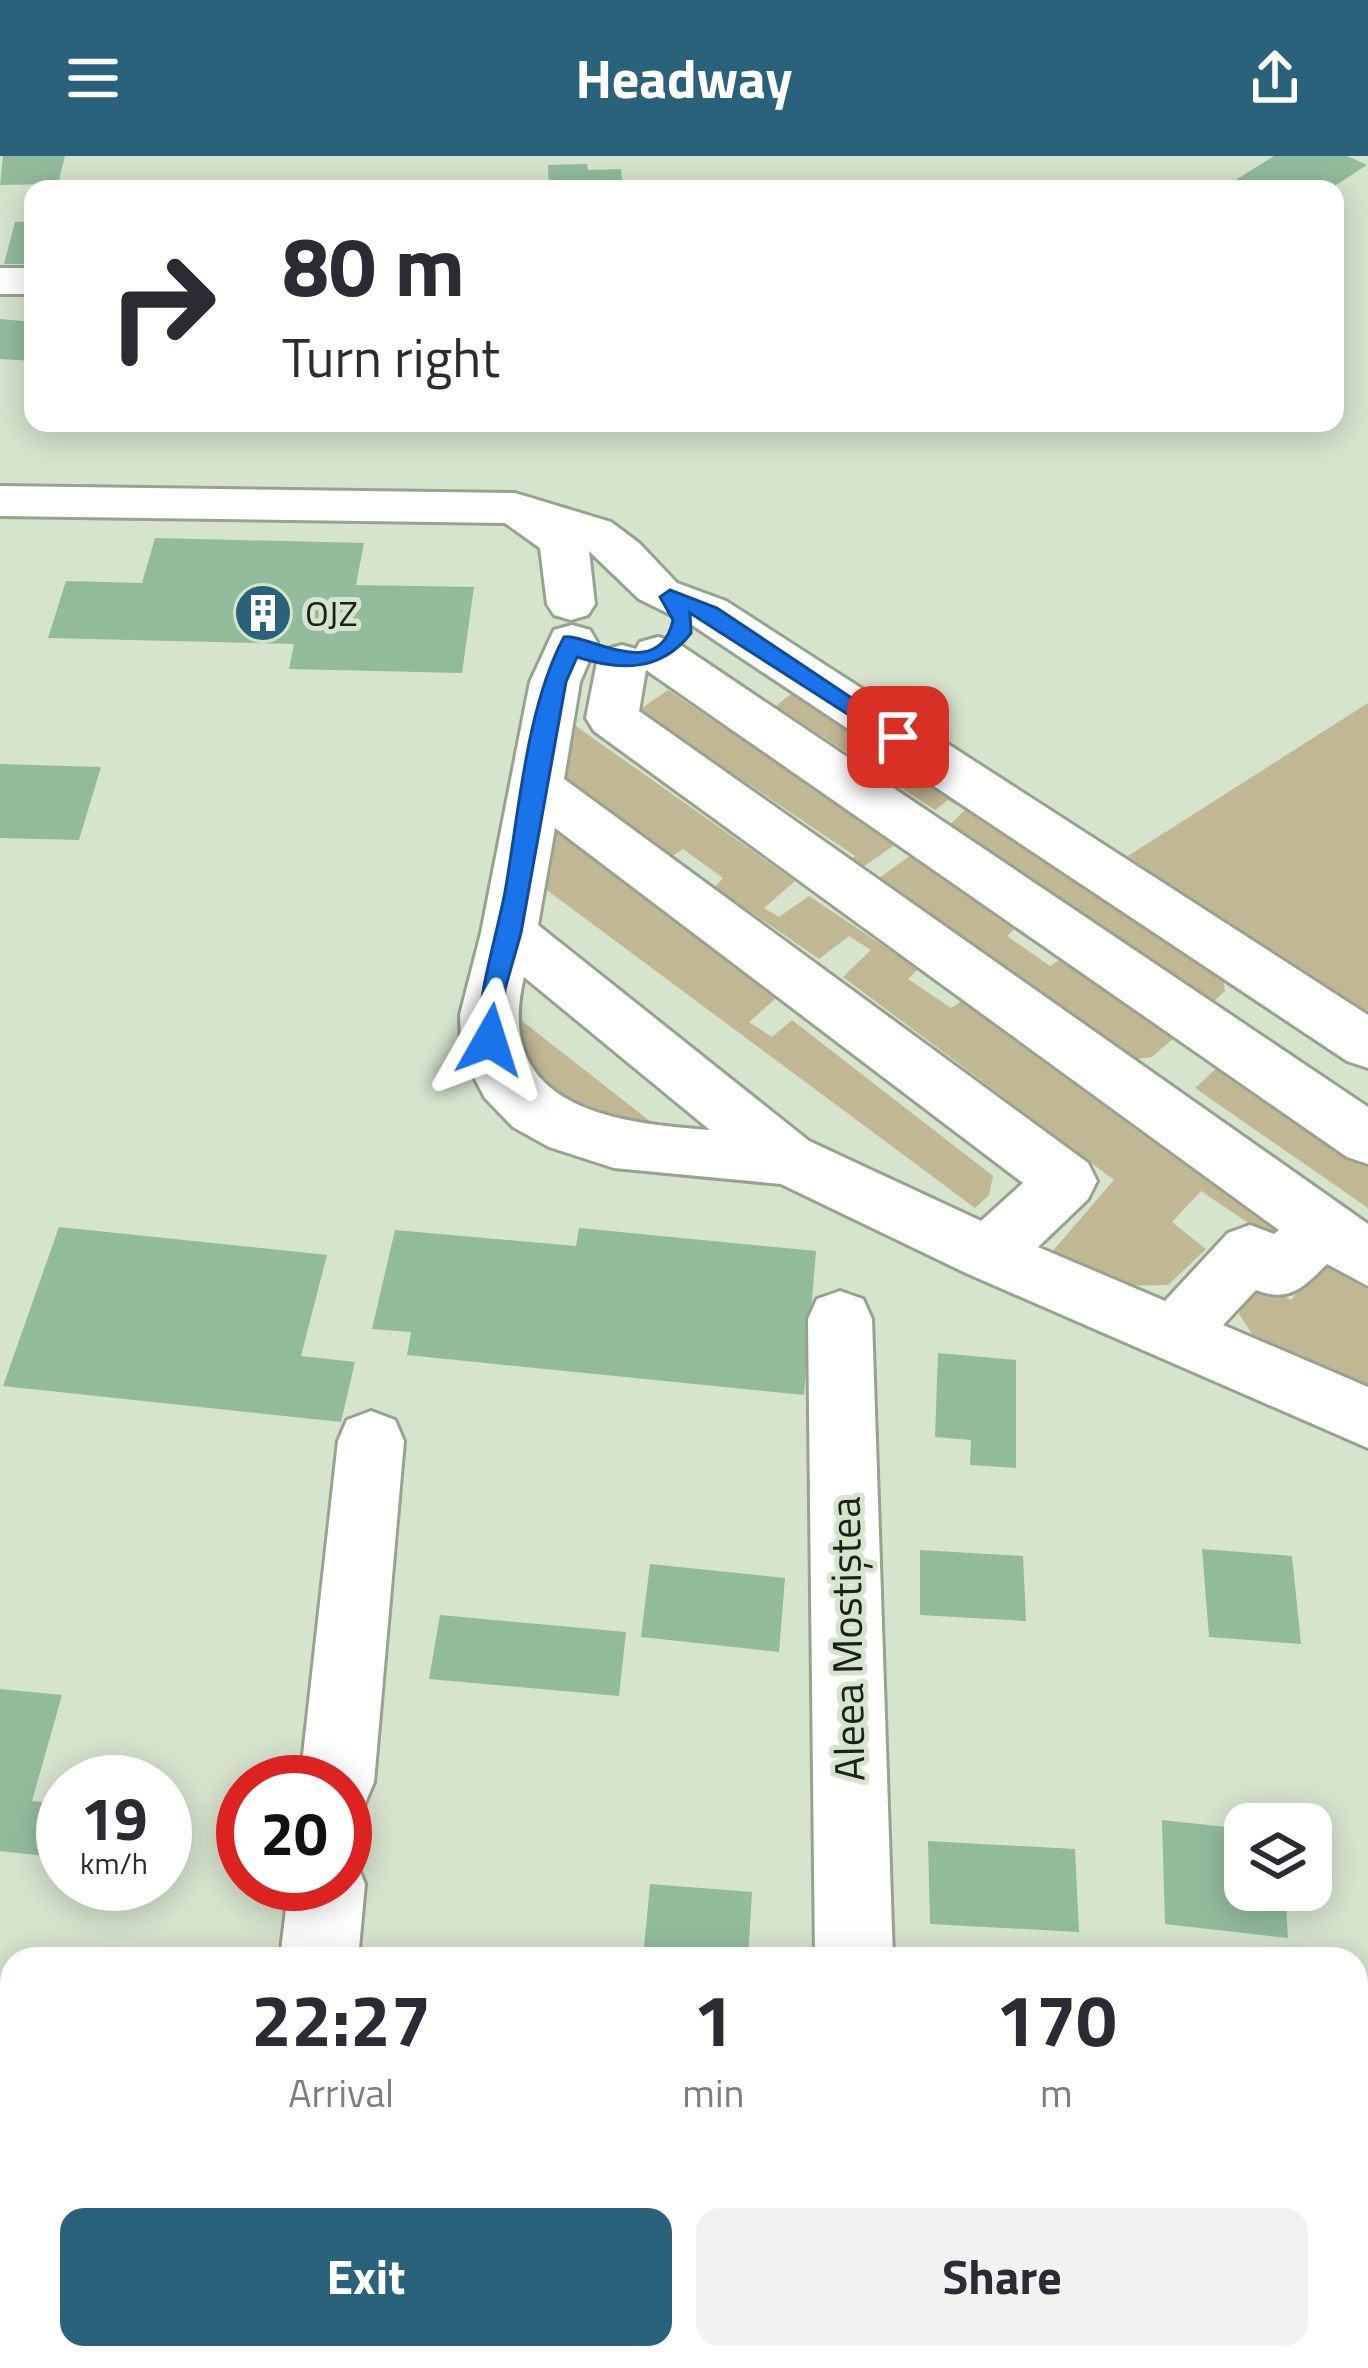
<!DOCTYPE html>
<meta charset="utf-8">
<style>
:root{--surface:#fff;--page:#f2f2f3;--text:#2b2b33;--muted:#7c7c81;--accent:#2a627c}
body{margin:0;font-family:"Titillium Web",sans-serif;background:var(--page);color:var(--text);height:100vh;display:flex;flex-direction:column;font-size:45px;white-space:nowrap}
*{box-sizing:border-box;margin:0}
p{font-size:39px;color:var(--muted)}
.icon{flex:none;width:66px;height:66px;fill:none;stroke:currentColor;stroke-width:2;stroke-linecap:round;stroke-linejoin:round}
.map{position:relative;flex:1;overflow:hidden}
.panel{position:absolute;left:0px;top:1791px;width:1368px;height:423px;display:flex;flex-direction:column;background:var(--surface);border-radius:36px 36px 0 0;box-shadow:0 6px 30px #0003}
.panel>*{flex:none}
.banner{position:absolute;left:24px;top:24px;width:1320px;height:252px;border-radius:24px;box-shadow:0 6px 30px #0003;background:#fff;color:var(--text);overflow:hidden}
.tools{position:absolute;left:1224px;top:1647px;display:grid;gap:24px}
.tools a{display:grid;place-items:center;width:108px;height:108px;border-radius:24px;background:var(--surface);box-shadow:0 6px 30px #0003;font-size:60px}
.speed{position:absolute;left:36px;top:1599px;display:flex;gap:24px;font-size:60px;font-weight:700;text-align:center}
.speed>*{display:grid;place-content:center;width:156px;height:156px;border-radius:50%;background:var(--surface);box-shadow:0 6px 30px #0003;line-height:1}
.speed small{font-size:30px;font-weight:400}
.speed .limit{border:18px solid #d22;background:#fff;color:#111}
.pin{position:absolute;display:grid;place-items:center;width:102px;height:102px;color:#fff;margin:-51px;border-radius:24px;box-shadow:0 6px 18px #0006}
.me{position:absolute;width:132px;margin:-66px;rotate:6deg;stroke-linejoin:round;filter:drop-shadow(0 0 9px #0008)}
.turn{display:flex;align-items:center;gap:42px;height:252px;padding:0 60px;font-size:54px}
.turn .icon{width:156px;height:156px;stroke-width:2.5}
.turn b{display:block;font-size:84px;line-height:102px}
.eta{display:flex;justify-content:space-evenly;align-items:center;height:204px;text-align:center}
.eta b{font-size:72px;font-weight:700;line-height:84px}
.action{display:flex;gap:24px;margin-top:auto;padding:24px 60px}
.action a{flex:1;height:138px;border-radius:24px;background:var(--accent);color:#fff;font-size:48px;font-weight:700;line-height:138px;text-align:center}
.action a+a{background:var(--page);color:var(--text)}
header{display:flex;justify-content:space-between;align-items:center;height:156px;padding:0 60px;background:var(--accent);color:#fff;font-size:54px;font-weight:700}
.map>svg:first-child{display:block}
.green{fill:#c2b794}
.building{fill:#92bb9c}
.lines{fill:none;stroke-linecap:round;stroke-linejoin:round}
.minor-casing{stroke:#97a38e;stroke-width:6}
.minor{fill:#fff;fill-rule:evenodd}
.route{fill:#1a73e8;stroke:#114b97;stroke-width:3}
.labels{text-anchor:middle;stroke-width:10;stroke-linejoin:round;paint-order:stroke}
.far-poi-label{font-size:36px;fill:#1b2018;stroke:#d6e3cd;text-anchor:start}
.street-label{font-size:42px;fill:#1b2018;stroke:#d6e3cd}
</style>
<header><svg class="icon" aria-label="menu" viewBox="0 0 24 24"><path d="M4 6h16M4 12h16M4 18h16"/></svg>Headway<svg class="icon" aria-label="share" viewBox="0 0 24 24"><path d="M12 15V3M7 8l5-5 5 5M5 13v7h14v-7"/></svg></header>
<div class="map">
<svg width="1368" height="2212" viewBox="0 0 1368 2212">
<rect width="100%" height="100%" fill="#d6e3cd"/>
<path class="green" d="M668 534 896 688 864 710 879 722 910 700 1017 771 1007 780 1050 810 1061 803 1174 882 1152 901 1127 904 843 710 855 700 639 554Z
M791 538 1221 811 1225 835 1206 853 942 676 965 654 948 644 935 654 776 550Z
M1368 547V867L1120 705Z
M566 563 795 725 764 752 779 761 809 740 918 813 908 823 951 852 961 845 1288 1076 1278 1087 1201 1035 1172 1066 1206 1093 1168 1129 1107 1130 1050 1098 1114 1024 843 821 871 794 849 780 819 803 715 731 723 722 683 693 669 702 554 619Z
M546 662 783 836 749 866 772 881 792 864 993 1020 989 1039 975 1052 540 729Z
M522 865 669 980 553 944 523 905Z
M1220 909 1368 1011V1052L1195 932Z
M1309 1093 1368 1134V1234L1258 1187 1239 1158 1253 1122 1291 1144 1314 1116Z"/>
<path class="building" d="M3 0H65L58 28 0 29Z
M1274 0H1347L1367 9 1330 33H1221Z
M587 8 588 14 621 13 622 25 574 27V33H549L548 9Z
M33 65V108H4L15 66Z
M0 163 33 166V205L0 203Z
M155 382 364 387 356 429 474 431 462 517 289 513 294 488 48 482 66 425 142 427Z
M0 608 101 611 79 684 0 682Z
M59 1071 327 1099 301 1200 355 1206 341 1266 3 1230Z
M579 1072 816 1095 804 1239 407 1199 411 1176 372 1173 395 1074 576 1090Z
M938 1197 1016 1204V1312L970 1309 971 1284 935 1281Z
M1202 1393 1292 1400 1301 1488 1209 1481Z
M920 1394 1023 1400 1026 1465 920 1459Z
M650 1408 785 1422 779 1496 641 1481Z
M440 1459 626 1476 619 1540 429 1523Z
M0 1533 62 1539 32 1645 63 1648V1702L0 1695Z
M1162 1664 1245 1673V1734H1285L1288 1782 1165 1768Z
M928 1685 1075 1693 1079 1776 930 1768Z
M650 1728 752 1736 748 1803H643Z
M0 1859 12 1860V1945L0 1944Z
M0 2030H12V2202H203L201 2212H0Z
M1057 2202H1199L1200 2212H1058Z
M416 2206H624L623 2212H416Z"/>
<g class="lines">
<g class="minor-casing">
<path id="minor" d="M0 112H33V138H0Z
M0 330 515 337 611 366 639 387 677 427 726 445 1368 859V912L1347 905 692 469 639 443 589 395 595 448 588 459 571 464 554 459 547 448 540 392 505 367 0 360Z
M572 469 590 474 597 486 580 526 564 623 1088 1007 1097 1025 1088 1043 1038 1091 1165 1145 1228 1077 1250 1069 1274 1078 1279 1074 594 575 586 562 597 506 604 494 622 489 636 493 640 486 658 481 676 486 1368 951V1008L1347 1001 646 514 639 555 1368 1068V1130L1327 1108C1303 1132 1289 1147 1256 1134L1223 1169 1368 1231V1292L966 1117 781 1028 614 1012 549 991 513 971 485 942 476 925 461 886 460 859 481 777 530 526 554 474ZM555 672 1023 1027 981 1065 809 985 538 769ZM524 821 710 974C612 967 492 951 524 821Z
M840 1135 863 1143 872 1163 893 1803H815L808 1163 817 1143Z
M371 1255 395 1264 404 1285 374 1626 363 1652 345 1660V1626H300L338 1285 347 1264Z
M345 1697 354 1701 365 1728 358 1803H280L289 1728H345Z
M236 2202H322L321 2212H235Z
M819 2202H905V2212H819Z"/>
</g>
<use href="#minor" class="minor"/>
</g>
<path class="route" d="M670 434 717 452 910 581 898 589 891 586 690 457 691 477C661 516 620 515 577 501L566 526 521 777 505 833 502 884 499 891H481L477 884C480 832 495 786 505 736 519 657 526 552 564 481 587 477 659 528 673 464L660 441Z"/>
<defs>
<g id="building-disc" transform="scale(3)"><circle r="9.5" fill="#2a627c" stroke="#d6e3cd"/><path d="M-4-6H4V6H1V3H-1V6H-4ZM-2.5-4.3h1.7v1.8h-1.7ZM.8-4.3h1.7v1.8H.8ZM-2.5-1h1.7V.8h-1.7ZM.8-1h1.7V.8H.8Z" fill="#fff"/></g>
</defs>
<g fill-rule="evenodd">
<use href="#building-disc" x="263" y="457"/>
</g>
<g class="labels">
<g class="far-poi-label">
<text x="305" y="470">OJZ</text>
</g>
<g class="street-label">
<text transform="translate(847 1483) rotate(-91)" y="15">Aleea Mostiștea</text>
</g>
</g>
</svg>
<div class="tools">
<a><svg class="icon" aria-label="layers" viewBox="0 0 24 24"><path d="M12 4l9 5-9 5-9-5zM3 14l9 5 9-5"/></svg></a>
</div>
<div class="speed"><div>19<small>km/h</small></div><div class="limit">20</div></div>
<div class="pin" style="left:898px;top:581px;background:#d93025"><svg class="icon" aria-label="arrive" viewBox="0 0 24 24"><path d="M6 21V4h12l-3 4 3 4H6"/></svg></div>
<svg class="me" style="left:490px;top:884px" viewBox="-20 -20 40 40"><path d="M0-17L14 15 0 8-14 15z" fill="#1a73e8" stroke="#fff" stroke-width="4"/></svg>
<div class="banner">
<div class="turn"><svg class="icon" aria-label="right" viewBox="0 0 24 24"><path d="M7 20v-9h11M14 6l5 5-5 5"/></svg><div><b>80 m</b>Turn right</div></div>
</div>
<section class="panel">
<div class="eta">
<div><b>22:27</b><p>Arrival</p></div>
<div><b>1</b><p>min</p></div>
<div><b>170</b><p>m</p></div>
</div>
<div class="action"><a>Exit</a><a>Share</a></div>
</section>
</div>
